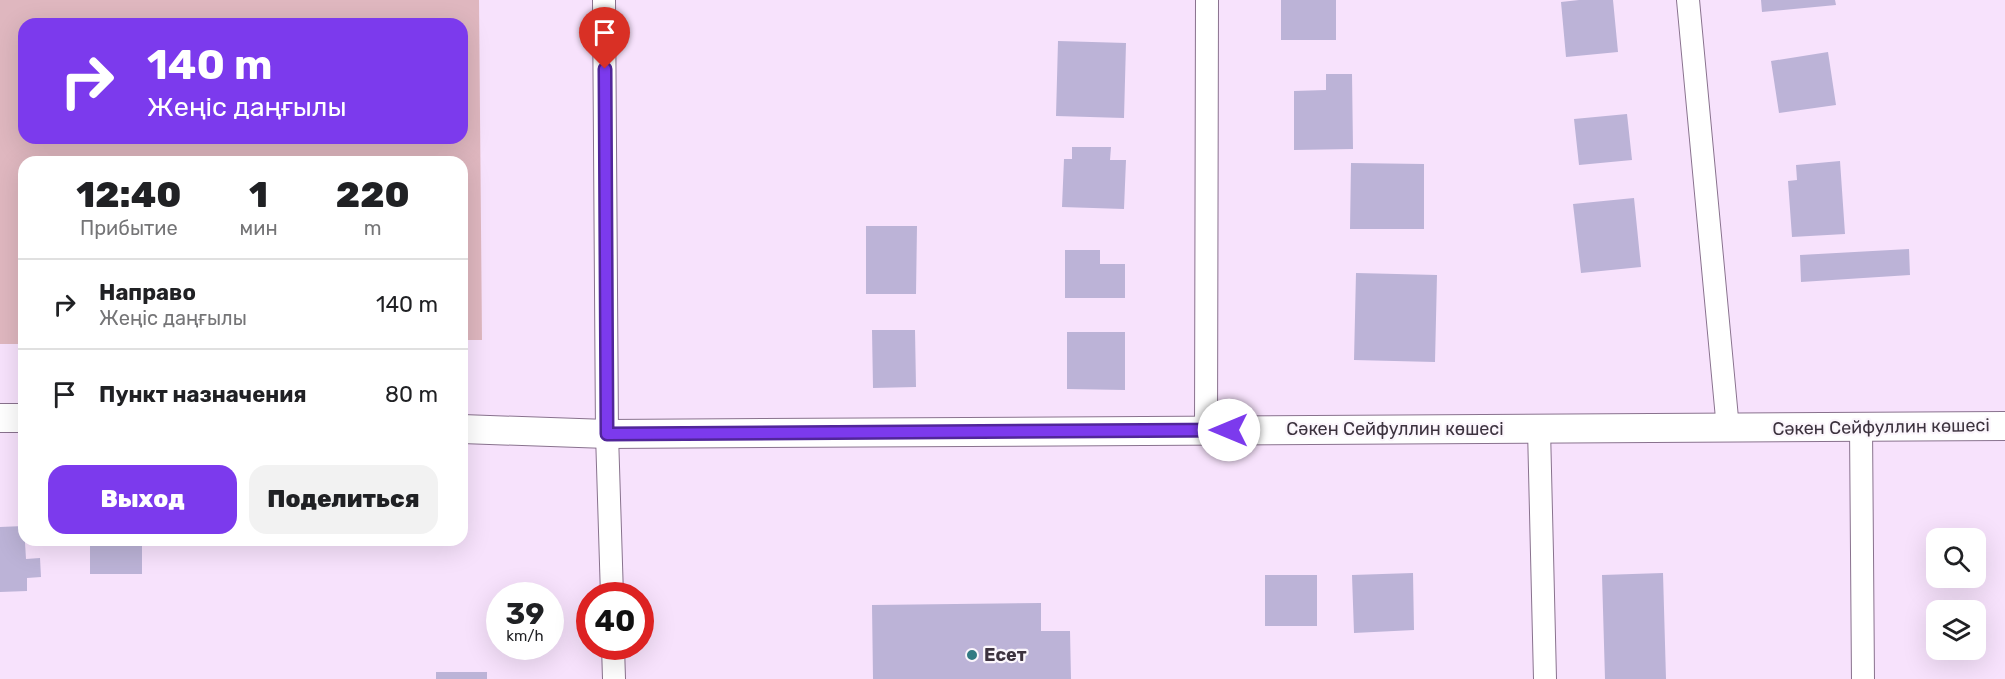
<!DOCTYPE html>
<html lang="ru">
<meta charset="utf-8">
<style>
:root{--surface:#fff;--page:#f2f2f2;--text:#202124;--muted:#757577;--line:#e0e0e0;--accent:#7c3aed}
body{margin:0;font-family:Rubik,sans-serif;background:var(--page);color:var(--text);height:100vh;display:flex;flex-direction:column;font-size:22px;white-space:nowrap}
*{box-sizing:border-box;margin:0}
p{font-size:20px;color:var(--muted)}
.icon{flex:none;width:33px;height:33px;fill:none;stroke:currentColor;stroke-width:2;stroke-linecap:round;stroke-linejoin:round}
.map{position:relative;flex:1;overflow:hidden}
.details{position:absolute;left:18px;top:156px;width:450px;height:390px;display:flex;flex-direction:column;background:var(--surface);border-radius:18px;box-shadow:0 6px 24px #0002}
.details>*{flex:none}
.top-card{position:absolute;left:18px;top:18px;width:450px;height:126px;border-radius:18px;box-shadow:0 6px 24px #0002;background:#7c3aed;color:#fff;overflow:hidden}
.buttons{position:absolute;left:1926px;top:528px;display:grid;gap:12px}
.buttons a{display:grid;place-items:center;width:60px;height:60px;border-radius:12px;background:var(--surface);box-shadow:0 6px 24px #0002;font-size:30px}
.speed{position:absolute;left:486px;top:582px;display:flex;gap:12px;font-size:30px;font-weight:700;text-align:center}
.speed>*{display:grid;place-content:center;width:78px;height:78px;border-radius:50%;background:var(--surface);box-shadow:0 6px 24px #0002;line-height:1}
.speed small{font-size:15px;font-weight:400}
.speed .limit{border:9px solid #d22;background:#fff;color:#111}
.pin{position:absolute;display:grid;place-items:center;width:51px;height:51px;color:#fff;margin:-62px -26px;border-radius:50% 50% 50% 0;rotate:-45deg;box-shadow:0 0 6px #0007}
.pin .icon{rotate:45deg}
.me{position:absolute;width:66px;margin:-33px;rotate:270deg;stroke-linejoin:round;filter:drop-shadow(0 0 4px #0008)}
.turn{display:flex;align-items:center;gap:21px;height:126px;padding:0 30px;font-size:27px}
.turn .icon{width:78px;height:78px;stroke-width:2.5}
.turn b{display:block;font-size:42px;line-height:51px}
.eta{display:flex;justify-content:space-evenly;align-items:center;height:102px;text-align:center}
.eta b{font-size:36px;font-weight:800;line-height:42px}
.button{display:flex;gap:12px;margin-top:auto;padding:12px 30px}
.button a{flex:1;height:69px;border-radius:18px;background:var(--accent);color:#fff;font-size:24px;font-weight:800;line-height:69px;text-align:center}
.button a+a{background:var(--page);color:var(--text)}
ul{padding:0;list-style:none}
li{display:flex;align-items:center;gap:18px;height:90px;padding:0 30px;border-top:2px solid var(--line)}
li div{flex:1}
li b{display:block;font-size:22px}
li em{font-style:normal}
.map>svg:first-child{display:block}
.green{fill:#dfb7bf;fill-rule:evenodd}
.building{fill:#bcb3d7}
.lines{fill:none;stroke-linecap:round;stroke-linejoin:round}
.minor-casing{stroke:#89728e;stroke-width:24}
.tertiary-casing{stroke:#89728e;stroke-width:30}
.minor{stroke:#fff;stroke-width:22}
.tertiary{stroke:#fff;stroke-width:28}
.route-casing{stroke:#51269a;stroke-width:15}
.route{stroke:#7c3aed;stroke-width:10}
.poi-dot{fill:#327a83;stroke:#fbf6fc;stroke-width:2}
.labels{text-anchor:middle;stroke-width:4.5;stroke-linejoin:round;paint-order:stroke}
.street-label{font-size:18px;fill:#3d333f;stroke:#fbf6fc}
.poi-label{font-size:18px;font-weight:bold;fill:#3d333f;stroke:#fbf6fc;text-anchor:start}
</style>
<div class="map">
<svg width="2005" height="679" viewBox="0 0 2005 679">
<rect width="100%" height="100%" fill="#f7e2fc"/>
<path class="green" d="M0 0H479L482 340H462V162H24V344H0ZM24 24H462V138H24Z"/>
<path class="building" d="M1281 0H1336V40H1281Z
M1579 0H1613L1618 52 1566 57 1561 2Z
M1761 0H1835L1836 5 1762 12Z
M1058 41 1126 43 1124 118 1056 116Z
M1828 52 1836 105 1779 113 1771 61Z
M1326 74H1352L1353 149 1294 150V91L1326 90Z
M1627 114 1632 160 1579 165 1574 119Z
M1072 147H1111L1110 160H1126L1124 209 1062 207 1064 159H1072Z
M1840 161 1845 234 1792 237 1788 181 1797 180 1796 165Z
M1351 163 1424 164V229H1350Z
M1634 198 1641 267 1581 273 1573 204Z
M866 226H917L916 294H866Z
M1909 249 1910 275 1801 282 1800 255Z
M1065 250H1100V264H1125V298H1065Z
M1356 273 1437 275 1435 362 1354 360Z
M872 330H915L916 387 873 388Z
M1067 332H1125V390L1067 389Z
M24 526 26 559 40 558 41 577 27 578V591L0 592V527Z
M90 540H142V574H90Z
M1413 573 1414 630 1354 633 1352 575Z
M1663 573 1666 679H1605L1602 575Z
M1265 575H1317V626H1265Z
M1041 603V631H1070L1071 679H873L872 605Z
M436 672H487V679H436Z"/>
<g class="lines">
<g class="minor-casing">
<path id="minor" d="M604 0 607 434 612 596
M1688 0 1728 429
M1861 427 1863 679
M1539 429 1545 679
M1206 430 1207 0
M613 646 614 679"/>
</g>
<g class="tertiary-casing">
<path id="tertiary" d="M0 418H24
M462 429 607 434 2005 426"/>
</g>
<use href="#minor" class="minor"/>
<use href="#tertiary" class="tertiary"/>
</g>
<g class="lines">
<g class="route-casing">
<path id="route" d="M605 69 607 434 1229 430"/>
</g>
<use href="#route" class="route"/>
</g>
<circle class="poi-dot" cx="972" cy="655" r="6"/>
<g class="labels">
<g class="street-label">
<text transform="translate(1881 427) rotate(-1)" y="6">Сәкен Сейфуллин көшесі</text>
<text x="1395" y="435">Сәкен Сейфуллин көшесі</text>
</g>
<g class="poi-label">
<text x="984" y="661">Есет</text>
</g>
</g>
</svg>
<div class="buttons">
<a><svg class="icon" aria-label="search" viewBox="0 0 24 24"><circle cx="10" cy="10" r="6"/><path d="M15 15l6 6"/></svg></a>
<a><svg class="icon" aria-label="layers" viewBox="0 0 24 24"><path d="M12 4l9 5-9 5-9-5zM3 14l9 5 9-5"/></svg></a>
</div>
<div class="speed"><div>39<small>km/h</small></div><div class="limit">40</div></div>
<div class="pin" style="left:605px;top:69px;background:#d93025"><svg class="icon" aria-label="arrive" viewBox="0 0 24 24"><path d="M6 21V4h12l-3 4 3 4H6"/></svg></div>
<svg class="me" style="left:1229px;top:430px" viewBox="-20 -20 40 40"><circle r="19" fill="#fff"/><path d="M0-13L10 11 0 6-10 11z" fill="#7c3aed"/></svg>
<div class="top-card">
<div class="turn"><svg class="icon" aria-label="right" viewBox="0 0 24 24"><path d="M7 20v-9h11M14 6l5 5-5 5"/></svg><div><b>140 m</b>Жеңіс даңғылы</div></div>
</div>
<section class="details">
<div class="eta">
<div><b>12:40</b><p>Прибытие</p></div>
<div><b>1</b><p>мин</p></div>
<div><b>220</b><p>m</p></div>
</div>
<ul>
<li><svg class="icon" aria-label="right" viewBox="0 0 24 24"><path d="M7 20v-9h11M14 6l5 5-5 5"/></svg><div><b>Направо</b><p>Жеңіс даңғылы</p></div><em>140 m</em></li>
<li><svg class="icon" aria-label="arrive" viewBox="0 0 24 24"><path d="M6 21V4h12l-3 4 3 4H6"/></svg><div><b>Пункт назначения</b></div><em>80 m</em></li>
</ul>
<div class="button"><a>Выход</a><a>Поделиться</a></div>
</section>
</div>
